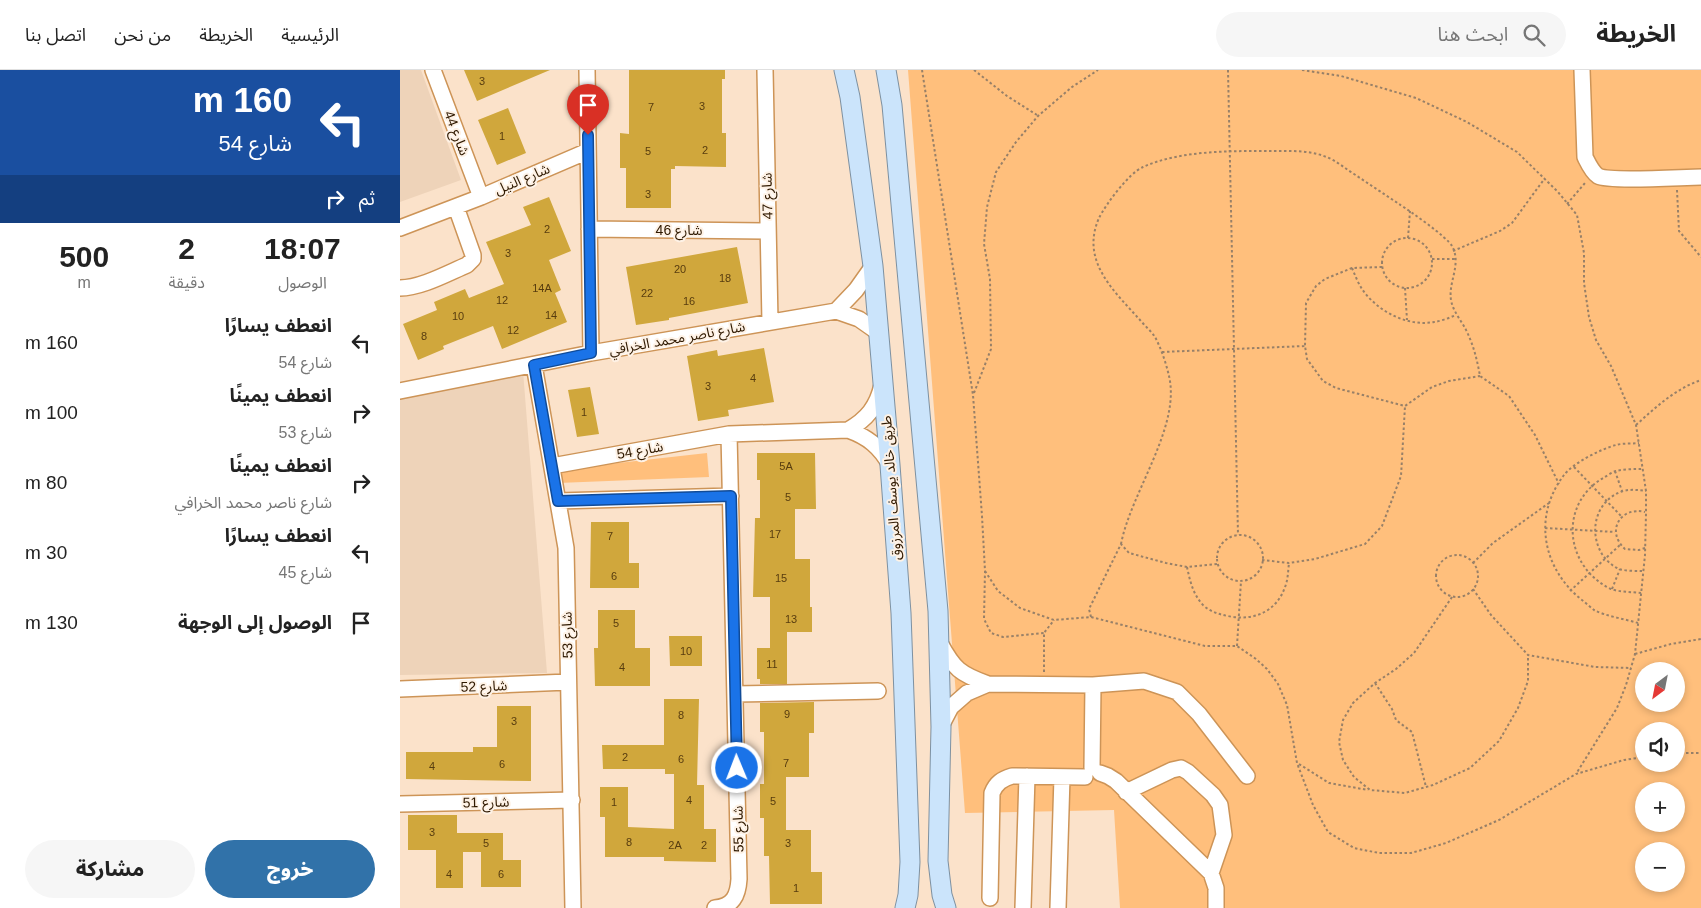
<!DOCTYPE html>
<html lang="ar">
<meta charset="utf-8">
<style>
:root{--surface:#fff;--page:#f6f6f6;--text:#222;--muted:#767676;--line:#e0e0e0;--accent:#3172a9}
body{margin:0;font-family:Helvetica,"Noto Sans Arabic",sans-serif;background:var(--page);color:var(--text);direction:rtl;height:100vh;display:flex;flex-direction:column;font-size:19px;white-space:nowrap}
*{box-sizing:border-box;margin:0}
p{font-size:16px;color:var(--muted)}
.icon{flex:none;width:28px;height:28px;fill:none;stroke:currentColor;stroke-width:2;stroke-linecap:round;stroke-linejoin:round}
.map{position:relative;flex:1;overflow:hidden;direction:ltr}
.drawer{display:flex;flex-direction:column;background:var(--surface);width:400px}
.drawer>*{flex:none}
.top-card{background:#1a4fa0;color:#fff;overflow:hidden}
.needle{width:32px;rotate:212deg}
.fabs{position:absolute;left:1235px;top:592px;display:grid;gap:10px}
.fabs a{display:grid;place-items:center;width:50px;height:50px;border-radius:50%;background:var(--surface);box-shadow:0 2px 8px #0003;font-size:25px}
.pin{position:absolute;display:grid;place-items:center;width:42px;height:42px;color:#fff;margin:-51px -21px;border-radius:50% 50% 50% 0;rotate:-45deg;box-shadow:0 0 5px #0007}
.pin .icon{rotate:45deg}
.me{position:absolute;width:55px;margin:-28px;rotate:359deg;stroke-linejoin:round;filter:drop-shadow(0 0 4px #0008)}
.turn{display:flex;align-items:center;gap:18px;height:105px;padding:0 25px;font-size:22px}
.turn .icon{width:65px;height:65px;stroke-width:2.5}
.turn b{display:block;font-size:35px;line-height:42px}
.then{display:flex;align-items:center;height:48px;padding:0 25px;background:#0003;gap:10px;font-size:19px}
.eta{display:flex;justify-content:space-evenly;align-items:center;height:85px;text-align:center}
.eta b{font-size:30px;font-weight:800;line-height:35px}
.action{display:flex;gap:10px;margin-top:auto;padding:10px 25px}
.action a{flex:1;height:58px;border-radius:30px;background:var(--accent);color:#fff;font-size:20px;font-weight:800;line-height:58px;text-align:center}
.action a+a{background:var(--page);color:var(--text)}
ul{padding:0;list-style:none}
li{display:flex;align-items:center;gap:15px;height:70px;padding:0 25px}
li div{flex:1}
li b{display:block;font-size:19px}
li em{font-style:normal}
header{display:flex;align-items:center;gap:30px;box-sizing:border-box;height:70px;padding:0 25px;background:var(--surface);border-bottom:1px solid var(--line)}
header strong{font-size:24px}
nav{display:flex;gap:28px;margin-inline-start:auto;font-size:18px}
.search{width:350px;height:45px;background:var(--page);display:flex;align-items:center;gap:12px;box-sizing:border-box;padding:0 18px;border-radius:28px;color:var(--muted);font-size:19px}
main{display:flex;flex:1;min-height:0}
.map>svg:first-child{display:block}
.built{fill:#eed3b9}
.green{fill:#ffbf7c;fill-rule:evenodd}
.building{fill:#d0a73c}
.lines{fill:none;stroke-linecap:round;stroke-linejoin:round}
.minor-casing{stroke:#cd9457;stroke-width:18}
.major-casing{stroke:#7e91a1;stroke-width:21}
.path{stroke:#988068;stroke-width:2;stroke-dasharray:2.5 2.5;stroke-linecap:butt}
.minor{stroke:#fff;stroke-width:15}
.major{stroke:#cbe4fb;stroke-width:19}
.route-casing{stroke:#114b97;stroke-width:12}
.route{stroke:#1a73e8;stroke-width:9}
.labels{text-anchor:middle;stroke-width:4;stroke-linejoin:round;paint-order:stroke}
.number-label{font-size:11px;fill:#573c0f}
.street-label{font-size:14px;fill:#2f1900;stroke:#fef2e6}
</style>
<header>
<strong>الخريطة</strong>
<div class="search"><svg class="icon" aria-label="search" viewBox="0 0 24 24"><circle cx="10" cy="10" r="6"/><path d="M15 15l6 6"/></svg>ابحث هنا</div>
<nav><a>الرئيسية</a><a>الخريطة</a><a>من نحن</a><a>اتصل بنا</a></nav>
</header>
<main>
<div class="map">
<svg width="1301" height="838" viewBox="0 0 1301 838">
<rect width="100%" height="100%" fill="#fbe2ca"/>
<path class="built" d="M0 0H21L61 110 0 132Z
M123 301 147 603 0 605V325Z"/>
<path class="green" d="M508 0H1301V838H720L714 740 565 743ZM1244 601H1276V634H1244ZM1244 661H1276V694H1244ZM1244 721H1276V754H1244ZM1244 781H1276V814H1244Z
M307 383 309 407 158 413 156 400Z"/>
<path class="building" d="M64 0H150L77 31Z
M229 0H325V9H322V63H326V97L275 96V99H271V138H226V98H220V63L229 64Z
M108 38 126 83 97 95 78 50Z
M149 127 171 181 149 190 161 220 155 223 167 252 102 279 93 256 43 276 44 279 18 290 3 254 37 240 34 232 65 219 69 228 104 214 86 172 131 155 123 137Z
M337 177 348 233 269 248V250L236 255 226 197Z
M364 278 374 332 328 340 329 346 298 351 287 286 317 280 318 286Z
M190 317 199 364 177 367 168 320Z
M357 383H415L416 439H395V489H410V537H412V562H387V614H360V609H357V578H370V527H353L355 448H360V410H357Z
M191 452H229V493H239V518H190Z
M198 540H235V578H250V616H195L194 578H198Z
M269 566H302V596H270Z
M264 629H299L297 715H304V759H316V792L264 791V787H205V747H200V717H228V757L274 759V704H265V699H203L202 675H264Z
M414 632V663H409V707H386V760H411V802H422V834H370L369 786H364V748H360V714H364V662H360V633Z
M97 636H131V711L6 709V682H73V677H97Z
M8 745H57V763H103V790H121V817H81V782H63V818H36V780H8Z"/>
<g class="lines">
<g class="minor-casing">
<path id="minor" d="M33 0 81 127
M187 0 191 283
M365 0 370 252
M1182 0 1185 87C1188 93 1192 102 1198 106 1210 112 1284 107 1301 107
M0 158 81 127 188 81
M189 159 368 161
M0 218C21 218 48 203 67 195L73 189V185L56 137
M436 241 456 220 473 196
M134 295 166 478 173 838
M0 321 191 283 436 241 459 249 479 263
M448 360C467 349 477 337 482 315
M152 396 329 364 448 360C468 367 480 377 490 395
M158 431 331 426
M540 573C554 599 560 604 588 614
M0 619 168 612
M335 624 478 621
M541 656 551 637 567 623 588 614 693 615 744 611 777 622 799 644 847 706
M692 698 693 615
M700 703 708 706 716 711 811 803 816 818V838
M726 722 772 700 781 698 788 702 813 725 820 735 824 765 811 803
M0 734 172 730
M590 828 592 723C596 713 602 709 612 706L685 707
M315 838C333 836 338 826 339 809L329 364
M623 838 627 706
M658 838 662 707"/>
</g>
<g class="major-casing">
<path id="major" d="M444 0 450 27 473 196 490 395 501 543 510 792 508 825 505 838
M486 0 492 35 538 541 541 657 538 791 542 825 546 838"/>
</g>
<path class="path" d="M522 0 573 325 582 446 585 501 584 549 591 563 603 567 644 563
M574 0 607 26 637 45
M828 0 838 465
M902 0 941 6 1016 28 1067 52 1117 82 1158 122 1177 145 1184 183V213L1189 247 1196 270 1211 296 1236 355 1246 421V443L1245 485 1235 584 1226 615 1217 638 1176 704
M1277 120 1279 161 1301 187
M1167 134 1185 113
M1008 168 1010 141
M982 193a25 25 0 1 1 50 0a25 25 0 1 1-50 0Z
M1053 181 1100 161 1112 153 1145 108
M1032 189H1056
M982 197 952 198 925 209 916 216 906 233 905 276 907 289 923 311 936 318 1005 336 1032 317 1049 311 1080 306
M952 198C955 205 958 213 962 219 977 241 1007 257 1034 252 1041 251 1049 248 1056 245
M1005 218 1007 250
M762 282 905 276
M574 323 591 279 590 209 584 174 587 137 596 102 616 72 638 46 672 17 698 0
M1236 355C1256 337 1275 319 1301 310
M1174 397 1222 447
M1215 401 1222 421
M1145 458 1215 462
M817 488a23 23 0 1 1 46 0a23 23 0 1 1-46 0Z
M721 474C731 422 781 357 769 306 766 293 761 278 755 267 751 261 745 256 740 250 714 221 680 191 699 148 706 134 729 103 743 97 781 80 832 81 873 81 893 81 913 80 931 89 939 93 946 99 954 104 969 114 984 124 999 134 1010 141 1047 167 1052 176 1062 194 1048 212 1051 230 1053 241 1060 249 1065 258 1073 273 1077 289 1080 306L1109 326 1135 365 1159 414
M1245 478 1239 480 1225 479C1205 461 1221 436 1245 442
M1036 506a21 21 0 1 1 42 0a21 21 0 1 1-42 0Z
M862 490 889 493 915 489 965 474 982 456 1001 406 1005 336
M1073 493 1093 473 1149 433
M787 497C790 511 793 525 804 536 812 543 822 545 833 547 857 550 877 540 885 517 888 510 888 501 889 493
M585 501 598 521 620 538 654 550 691 547 805 576H837L856 589 867 599 878 614 887 635 897 693 913 735 928 762 954 778 979 783H1011L1046 773 1099 750 1176 704 1224 690 1244 687
M1242 501C1235 501 1226 501 1219 499 1212 496 1206 490 1202 484 1188 461 1196 430 1223 421 1231 419 1238 420 1246 421
M1073 519 1091 545 1128 585 1195 597 1231 598
M1212 519 1220 499
M1170 521 1220 475
M1241 523C1232 522 1219 522 1211 519 1165 497 1158 435 1203 408 1207 406 1212 402 1216 401 1224 399 1234 399 1243 399
M1052 527 1014 583 996 599 975 613 953 633 943 650 939 672 943 690 954 707 970 720 1005 723 1033 715 1070 698 1099 671 1118 638 1128 611V585
M691 547 689 539 721 474 729 483 766 493 787 497 818 494
M1238 553C1225 549 1205 546 1194 540 1190 537 1186 533 1182 530 1143 499 1132 447 1164 405 1173 393 1201 379 1216 375 1223 373 1232 374 1239 373
M837 576 841 511
M1235 584 1271 574 1301 569
M644 602V563L654 550
M975 613 992 639 996 650 1012 662 1026 717
M1276 683H1301
M899 694 929 713 968 720"/>
<use href="#minor" class="minor"/>
<use href="#major" class="major"/>
</g>
<g class="lines">
<g class="route-casing">
<path id="route" d="M188 65 191 283 134 295 158 431 331 426 337 698"/>
</g>
<use href="#route" class="route"/>
</g>
<g class="labels">
<g class="number-label">
<text x="82" y="15">3</text>
<text x="302" y="40">3</text>
<text x="251" y="41">7</text>
<text x="102" y="70">1</text>
<text x="305" y="84">2</text>
<text x="248" y="85">5</text>
<text x="248" y="128">3</text>
<text x="147" y="163">2</text>
<text x="108" y="187">3</text>
<text x="280" y="203">20</text>
<text x="325" y="212">18</text>
<text x="142" y="222">14A</text>
<text x="247" y="227">22</text>
<text x="102" y="234">12</text>
<text x="289" y="235">16</text>
<text x="151" y="249">14</text>
<text x="58" y="250">10</text>
<text x="113" y="264">12</text>
<text x="24" y="270">8</text>
<text x="353" y="312">4</text>
<text x="308" y="320">3</text>
<text x="184" y="346">1</text>
<text x="386" y="400">5A</text>
<text x="388" y="431">5</text>
<text x="375" y="468">17</text>
<text x="210" y="470">7</text>
<text x="214" y="510">6</text>
<text x="381" y="512">15</text>
<text x="391" y="553">13</text>
<text x="216" y="557">5</text>
<text x="286" y="585">10</text>
<text x="372" y="598">11</text>
<text x="222" y="601">4</text>
<text x="387" y="648">9</text>
<text x="281" y="649">8</text>
<text x="114" y="655">3</text>
<text x="225" y="691">2</text>
<text x="281" y="693">6</text>
<text x="386" y="697">7</text>
<text x="102" y="698">6</text>
<text x="32" y="700">4</text>
<text x="289" y="734">4</text>
<text x="373" y="735">5</text>
<text x="214" y="736">1</text>
<text x="32" y="766">3</text>
<text x="229" y="776">8</text>
<text x="86" y="777">5</text>
<text x="388" y="777">3</text>
<text x="275" y="779">2A</text>
<text x="304" y="779">2</text>
<text x="49" y="808">4</text>
<text x="101" y="808">6</text>
<text x="396" y="822">1</text>
</g>
<g class="street-label">
<text transform="translate(57 63) rotate(69)" y="5">شارع 44</text>
<text transform="translate(122 109) rotate(-23)" y="5">شارع النيل</text>
<text transform="translate(367 126) rotate(-91)" y="5">شارع 47</text>
<text x="279" y="165">شارع 46</text>
<text transform="translate(277 268) rotate(-10)" y="5">شارع ناصر محمد الخرافي</text>
<text transform="translate(240 380) rotate(-10)" y="5">شارع 54</text>
<text transform="translate(491 418) rotate(-94)" y="5">طريق خالد يوسف المرزوق</text>
<text transform="translate(167 565) rotate(-91)" y="5">شارع 53</text>
<text transform="translate(84 616) rotate(-2)" y="5">شارع 52</text>
<text transform="translate(86 732) rotate(-1)" y="5">شارع 51</text>
<text transform="translate(338 759) rotate(-91)" y="5">شارع 55</text>
</g>
</g>
</svg>
<div class="fabs">
<a><svg class="needle" viewBox="-14 -14 28 28"><path d="M0-13l5 13h-10z" fill="#e53935"/><path d="M0 13l5-13h-10z" fill="#767676"/></svg></a>
<a><svg class="icon" aria-label="sound" viewBox="0 0 24 24"><path d="M4 9h4l5-4v14l-5-4H4zM17 9q2 3 0 6"/></svg></a>
<a>+</a>
<a>−</a>
</div>
<div class="pin" style="left:188px;top:65px;background:#d93025"><svg class="icon" aria-label="arrive" viewBox="0 0 24 24"><path d="M6 21V4h12l-3 4 3 4H6"/></svg></div>
<svg class="me" style="left:337px;top:698px" viewBox="-20 -20 40 40"><circle r="17" fill="#1a73e8" stroke="#fff" stroke-width="3"/><path d="M0-11L8 9 0 5-8 9z" fill="#fff"/></svg>
</div>
<section class="drawer">
<div class="top-card">
<div class="turn"><svg class="icon" aria-label="left" viewBox="0 0 24 24"><path d="M17 20v-9H6M10 6l-5 5 5 5"/></svg><div><b>160 m</b>شارع 54</div></div>
<div class="then">ثم<svg class="icon" aria-label="right" viewBox="0 0 24 24"><path d="M7 20v-9h11M14 6l5 5-5 5"/></svg></div>
</div>
<div class="eta">
<div><b>18:07</b><p>الوصول</p></div>
<div><b>2</b><p>دقيقة</p></div>
<div><b>500</b><p>m</p></div>
</div>
<ul>
<li><svg class="icon" aria-label="left" viewBox="0 0 24 24"><path d="M17 20v-9H6M10 6l-5 5 5 5"/></svg><div><b>انعطف يسارًا</b><p>شارع 54</p></div><em>160 m</em></li>
<li><svg class="icon" aria-label="right" viewBox="0 0 24 24"><path d="M7 20v-9h11M14 6l5 5-5 5"/></svg><div><b>انعطف يمينًا</b><p>شارع 53</p></div><em>100 m</em></li>
<li><svg class="icon" aria-label="right" viewBox="0 0 24 24"><path d="M7 20v-9h11M14 6l5 5-5 5"/></svg><div><b>انعطف يمينًا</b><p>شارع ناصر محمد الخرافي</p></div><em>80 m</em></li>
<li><svg class="icon" aria-label="left" viewBox="0 0 24 24"><path d="M17 20v-9H6M10 6l-5 5 5 5"/></svg><div><b>انعطف يسارًا</b><p>شارع 45</p></div><em>30 m</em></li>
<li><svg class="icon" aria-label="arrive" viewBox="0 0 24 24"><path d="M6 21V4h12l-3 4 3 4H6"/></svg><div><b>الوصول إلى الوجهة</b></div><em>130 m</em></li>
</ul>
<div class="action"><a>خروج</a><a>مشاركة</a></div>
</section>
</main>
